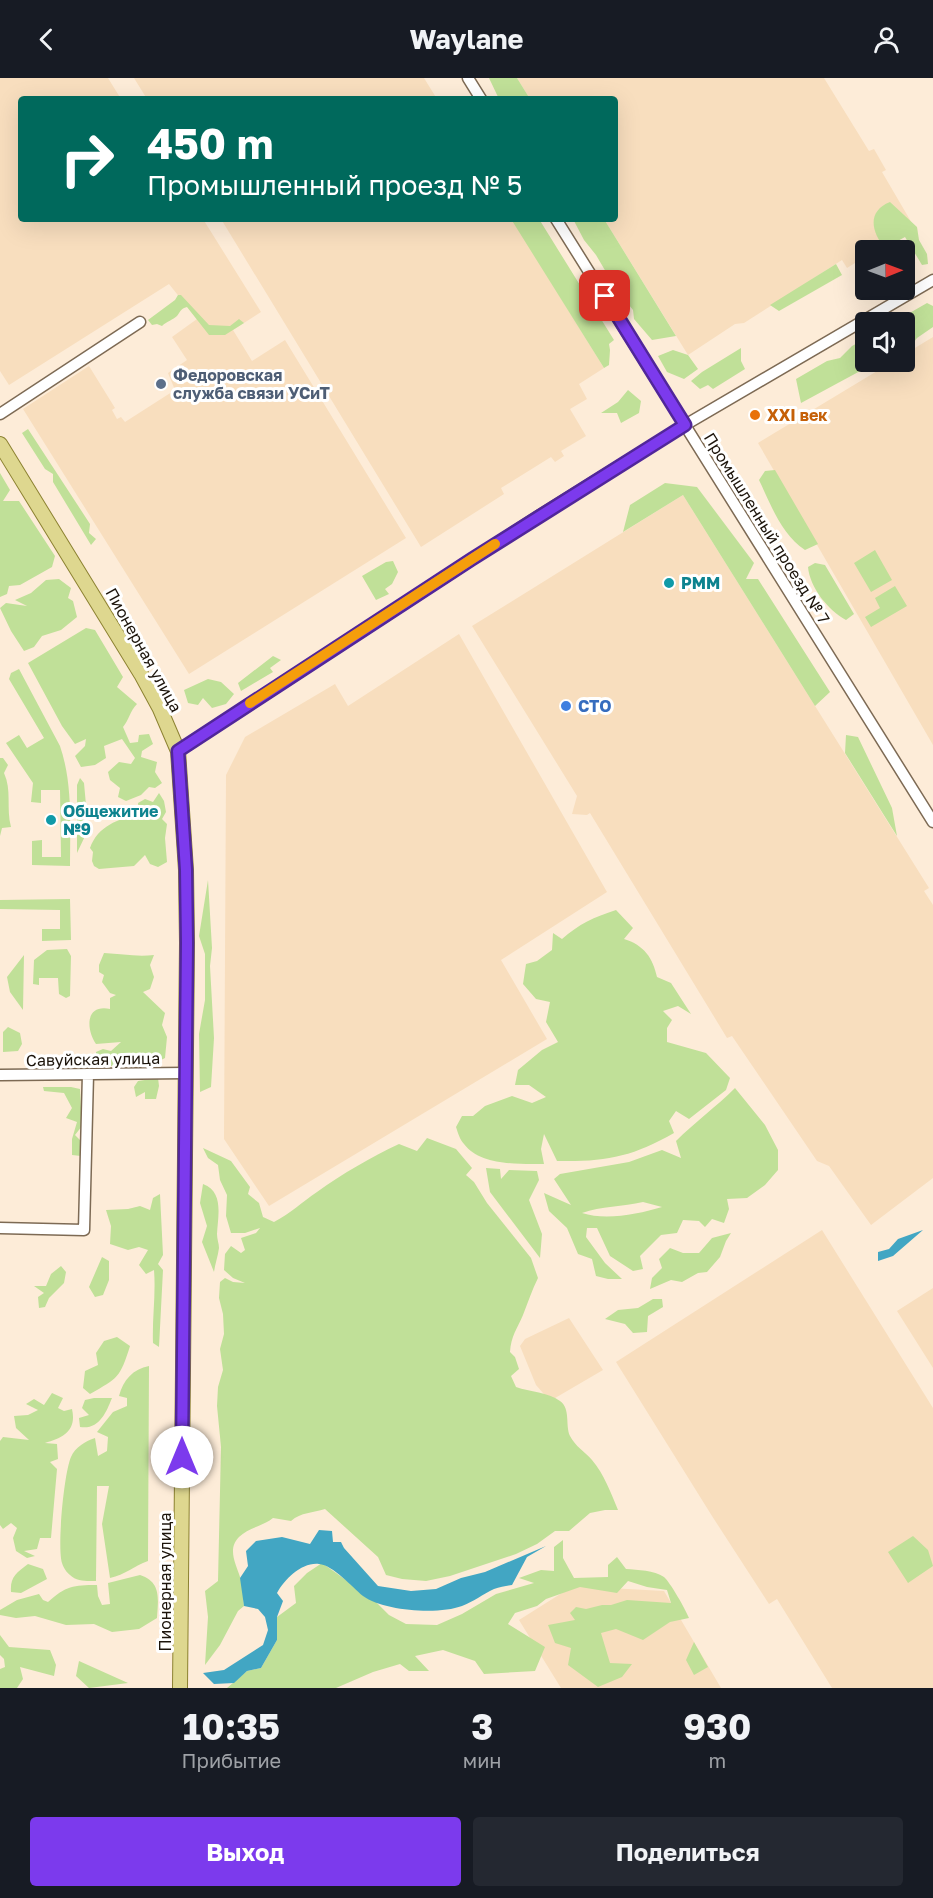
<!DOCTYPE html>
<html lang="ru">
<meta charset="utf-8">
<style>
:root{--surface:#171b24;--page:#242831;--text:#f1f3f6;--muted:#9ea1a6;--accent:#7c3aed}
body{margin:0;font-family:"Golos Text",sans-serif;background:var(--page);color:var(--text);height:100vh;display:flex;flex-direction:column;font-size:22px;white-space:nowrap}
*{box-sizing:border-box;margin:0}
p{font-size:20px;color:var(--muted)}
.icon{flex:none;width:33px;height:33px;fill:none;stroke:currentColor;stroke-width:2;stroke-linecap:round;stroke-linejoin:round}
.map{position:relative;height:1610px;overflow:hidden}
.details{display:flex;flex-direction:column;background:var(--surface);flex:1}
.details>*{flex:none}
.banner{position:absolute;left:18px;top:18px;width:600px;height:126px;border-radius:6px;box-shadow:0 6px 24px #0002;background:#00695c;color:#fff;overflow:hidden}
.needle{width:39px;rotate:89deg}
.controls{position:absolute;left:855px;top:162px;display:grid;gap:12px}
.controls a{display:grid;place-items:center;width:60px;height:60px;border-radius:6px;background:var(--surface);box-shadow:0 6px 24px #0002;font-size:30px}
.pin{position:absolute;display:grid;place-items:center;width:51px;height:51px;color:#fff;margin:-26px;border-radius:12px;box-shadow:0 3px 9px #0006}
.me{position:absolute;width:66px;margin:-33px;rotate:0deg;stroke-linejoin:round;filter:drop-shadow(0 0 4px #0008)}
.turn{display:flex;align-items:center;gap:21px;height:126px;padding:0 30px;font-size:27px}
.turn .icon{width:78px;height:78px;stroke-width:2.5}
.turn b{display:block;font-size:42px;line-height:51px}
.eta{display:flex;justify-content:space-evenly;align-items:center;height:102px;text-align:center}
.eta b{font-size:36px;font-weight:700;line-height:42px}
.cta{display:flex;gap:12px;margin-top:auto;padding:12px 30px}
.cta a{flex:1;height:69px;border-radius:6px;background:var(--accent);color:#fff;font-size:24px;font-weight:700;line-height:69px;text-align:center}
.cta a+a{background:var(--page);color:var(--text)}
header{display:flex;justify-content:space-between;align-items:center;height:78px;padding:0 30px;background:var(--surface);font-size:27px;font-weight:700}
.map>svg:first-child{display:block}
.built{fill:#f8debe}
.green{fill:#c0e098;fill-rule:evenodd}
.water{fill:#42a6c3}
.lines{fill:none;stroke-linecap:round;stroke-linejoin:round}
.minor-casing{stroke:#7d6a54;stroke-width:13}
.major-casing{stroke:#8c8231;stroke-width:16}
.minor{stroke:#fff;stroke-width:10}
.major{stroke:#ded78f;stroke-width:14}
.route-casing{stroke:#51269a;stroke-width:15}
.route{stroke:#7c3aed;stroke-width:10}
.slow{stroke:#f59e0b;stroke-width:10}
.service-dot{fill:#5c6f8a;stroke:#fff;stroke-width:2}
.food-dot{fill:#e8710a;stroke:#fff;stroke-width:2}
.culture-dot{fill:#0f9aa8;stroke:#fff;stroke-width:2}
.shop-dot{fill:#3f7fe0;stroke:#fff;stroke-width:2}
.labels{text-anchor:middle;stroke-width:6;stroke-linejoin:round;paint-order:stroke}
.service-label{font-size:16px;font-weight:bold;fill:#4e5e75;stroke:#fff;text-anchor:start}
.food-label{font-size:16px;font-weight:bold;fill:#c56008;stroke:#fff;text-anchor:start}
.street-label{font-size:16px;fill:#1c140b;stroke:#fff}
.culture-label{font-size:16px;font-weight:bold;fill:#0d838f;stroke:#fff;text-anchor:start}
.shop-label{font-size:16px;font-weight:bold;fill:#366cbe;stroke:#fff;text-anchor:start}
</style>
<header><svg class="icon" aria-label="back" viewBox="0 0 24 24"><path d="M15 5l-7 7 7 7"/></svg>Waylane<svg class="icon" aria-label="person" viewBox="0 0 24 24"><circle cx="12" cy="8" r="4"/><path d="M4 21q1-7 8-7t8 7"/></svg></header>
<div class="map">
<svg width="933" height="1610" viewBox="0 0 933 1610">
<rect width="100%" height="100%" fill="#fdecd8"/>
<path class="built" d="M0 0H108L121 21H21V141H203L261 234 233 252 252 283 285 262 406 460 189 596 23 331 89 288 115 330 112 332 117 341 121 339 125 344 175 312 168 295 187 282 172 259 197 241 169 206 9 307 0 293Z
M134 0H424L437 21H147Z
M517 0H824L869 73 874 71 886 92 882 94 913 147 885 170 881 166 870 172H866L865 179 863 181 865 185 858 189 855 185 847 190 842 182 744 245 735 246 688 277 604 141H615V21H530Z
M221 141H512L604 290 579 306 587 321 570 331 586 358 561 373 564 378 555 384 551 379 501 410 504 416 421 469Z
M933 259V667L758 365 892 284H904L905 276Z
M683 417 929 810 924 813 933 827V1100L871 1147 829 1088 817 1083 732 958 727 960 590 735 587 737 572 736 577 718 472 548Z
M459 556 607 814 501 882 547 961 269 1128 224 1061 226 697 245 659 335 606 348 628Z
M822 1152 933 1330V1610H832L777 1521 769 1526 712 1438 616 1284Z
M933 1210V1290L897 1233Z
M569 1240 603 1292 550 1323 536 1307 520 1268 525 1261Z
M573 1508 664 1513 721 1610H561L519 1542Z"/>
<path class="green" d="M489 0H517L530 21H499Z
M890 124 917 149 919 162 927 176 928 186 922 187 905 159 885 170C871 154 867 133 890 124Z
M511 141H539L614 262 609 266 610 272 609 287 604 290Z
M573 141H604L676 258 652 262 634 241 633 232 616 211 596 177 584 162Z
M836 186 842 197 779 233 770 227Z
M178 217H181L209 247 230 248 239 241 244 245 225 257H209L187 229C180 231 181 233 177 238 173 242 167 243 162 248L157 246 152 247 148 242 175 222Z
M927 225 933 228V249L917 260 905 276 904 244H894Z
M865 261 866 284H892L874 294 862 292 801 325 796 301 827 283 840 280 852 268Z
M741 270V283L745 291 713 311 708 307 700 311 691 303 702 294Z
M673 272 688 277 698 291 684 301 667 294 658 278Z
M628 312 641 323 639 335 621 345 617 335H601L618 324Z
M28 351 90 446 89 455 96 461 91 467 53 404V396L45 391 22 355Z
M775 392 818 466 805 472C781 456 771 427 759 402L765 393Z
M0 395 10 412 3 423H19L55 478 52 489 20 507 9 508 7 516 0 519Z
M665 405 697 409 754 485 746 501H758L830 614 815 628 683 417 623 454 630 427Z
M875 472 892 502 871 514 854 485Z
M393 483 398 494 392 506 385 511 389 516 376 522 362 498 386 484Z
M815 485 825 487 854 536 846 542C828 532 810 510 808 489Z
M59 501 71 510 68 520 73 523 77 539 61 552 42 558 34 569 24 573 11 553 0 530 6 525 27 528 15 522 31 515 46 502Z
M895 508 907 528 871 549 865 539 880 530 875 520Z
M86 550 95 552 123 599 117 609 137 626C130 633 129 642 123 649L130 665 138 664 139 657 149 656 153 666 142 673 141 679 157 684 155 694 162 705 155 710 149 709 141 717 126 723 118 719 120 710 110 702 108 694 119 684 131 686 135 680 122 661 104 668 106 680 95 687 81 689 75 678 85 668 86 661 75 666 62 648 28 585Z
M273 578 281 582 270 590 273 594 241 613 238 605Z
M19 591 60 668C73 706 70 748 70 788L32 787V763L42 762V779H61L60 712H41V725L31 724 33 705 6 665 19 657 27 670 44 660 9 601 11 595Z
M208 601 221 604 234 616 226 626 212 630 203 620 198 627 188 625 184 612Z
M846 657 858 659 892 730 897 758 845 675Z
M0 680H3L8 687 4 695C12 712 6 730 11 749L2 750 0 758Z
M80 700 84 705 86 727 83 742 86 756 77 775V707Z
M159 715 164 723 166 734 162 741 167 746 165 760 167 784 158 789 150 786 145 777 134 788 99 791 94 788 92 783 93 774 90 770C98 748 118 741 139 736L138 725 145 721 153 724Z
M208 802 212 870 210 888 214 960 211 1009 200 1014 199 956 205 922V876L199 858Z
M70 821 71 862 42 863V851H60V832L0 831V822Z
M616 832 633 850 624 861C644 867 653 880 657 899L671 905 691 936 678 928 663 933 672 942 667 950V964L706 975 730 1000 726 1012 689 1041 676 1033 669 1043 674 1055C632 1079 605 1084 557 1083L544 1056 541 1071 544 1086C520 1086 480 1088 464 1066 460 1062 458 1055 456 1049L462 1038H473L485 1028 512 1018 532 1025 546 1019 529 1007H515L518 992 542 972 558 964 546 944 550 924 536 921 523 906 526 886 537 883 552 872 553 855 562 861C579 846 594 839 616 832Z
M67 871 71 878 70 918 66 920 59 916 58 900H39V907L33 906 34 882 47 872Z
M104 875C122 876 137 879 154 877L150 887 154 899 150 911 143 914 165 935 162 947 167 959 165 980 151 987 129 984 112 988 101 986 96 982V974L103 971 111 973 121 964 96 966C86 951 85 926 110 931V920L116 917 110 915 102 904 104 897 99 894V887Z
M24 877 23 932 10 914 7 899Z
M8 949 20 955 22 966 18 973 3 974V954Z
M158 1000 159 1008 156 1021H145V1014L136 1019 134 1009 138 1003Z
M43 1009H71L80 1011 82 1048 75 1057 81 1063V1078L72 1077V1061L77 1044 66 1040 72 1030 64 1015 44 1013Z
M735 1010 765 1047 778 1072V1092L765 1107 747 1120 727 1121 729 1131 724 1145 712 1141 705 1149 699 1143 683 1142 677 1155 661 1157 640 1178 643 1191 633 1193 610 1178 597 1150H587L586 1159 605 1185 622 1201H608L596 1198 592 1181 578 1176 567 1150 549 1133 544 1115 571 1127 554 1101 560 1096 629 1084 662 1072 681 1080 676 1063C695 1044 716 1029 735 1010ZM643 1124 662 1129C638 1136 606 1143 582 1135 601 1128 623 1129 643 1124Z
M427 1060 456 1071 472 1090 466 1097 474 1104 487 1125 531 1180 538 1200C532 1212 528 1224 523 1237 517 1251 511 1258 510 1274L515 1279 519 1291 511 1298 516 1309C530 1314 548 1314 560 1323 571 1331 565 1347 570 1358 575 1368 585 1374 592 1382 604 1396 611 1415 618 1432H605L590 1435 569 1453H555L537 1466 516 1476 450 1498 426 1503 402 1501 386 1497 378 1479 325 1431C313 1435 301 1434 291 1443L273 1440C263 1448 248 1450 239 1459 227 1471 236 1486 240 1499 243 1508 243 1518 244 1528L238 1533 220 1567 205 1587 208 1539 205 1513 218 1503 221 1369 217 1328 218 1309 223 1292 220 1271 224 1256 223 1236 219 1220 220 1204 225 1200 233 1204 245 1205 233 1200 224 1192 225 1176 231 1168 241 1175 245 1172 241 1160 256 1155 260 1150 245 1155H231L226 1138 227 1117 220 1102 218 1087 208 1080 203 1070 231 1083 250 1109 248 1116 259 1125 263 1139 274 1144C291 1135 302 1124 317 1114 342 1096 371 1079 399 1066L417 1073Z
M486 1090 500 1091 501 1101 509 1092 537 1093 539 1102 529 1122 542 1156 540 1180 490 1114Z
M203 1106C224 1114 218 1137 217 1156 217 1161 219 1166 219 1170 218 1178 215 1186 214 1194L202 1164 207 1148 200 1125Z
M160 1116 163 1177 158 1186 163 1192 159 1269 153 1265C152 1241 156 1216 154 1192L146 1196 139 1187 148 1172 139 1169 128 1172 110 1166 111 1148 106 1132 128 1131 140 1128 150 1132 153 1120Z
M731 1155 726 1163 720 1179 707 1194 698 1195 682 1204 671 1202 650 1211 652 1200 662 1190 659 1181 670 1170 683 1175H699L712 1160Z
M102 1179 109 1183V1202L103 1217 95 1219 89 1209Z
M61 1188 66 1194 64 1205 49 1220 45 1229 39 1230 38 1219 44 1215 34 1208H46L51 1196Z
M653 1221H662L663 1229 648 1238 647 1254 633 1255 625 1246 605 1241 618 1232 638 1230Z
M117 1259 130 1268C120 1300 118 1300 90 1316L83 1310 85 1293 98 1287 96 1275 104 1263Z
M149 1288 148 1483C134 1488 125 1497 110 1500L102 1446 109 1408H97L96 1503C87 1503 77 1504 70 1497 67 1495 63 1489 62 1485 57 1469 64 1395 71 1379 75 1369 86 1363 95 1360L98 1378 107 1373 108 1359 97 1354 113 1334 127 1328V1320L119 1318C123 1302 133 1291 149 1288Z
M52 1315 63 1320 58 1330 64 1333 72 1331C77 1353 63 1360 45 1365L57 1366 58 1381 50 1384 57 1391 51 1460H40L37 1471 24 1473 35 1478 27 1480 16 1473 13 1460 17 1450 11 1445 3 1451 0 1447V1363L3 1359 29 1362 16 1350 14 1338 28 1337 38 1332 26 1326 34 1321 44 1327Z
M94 1320H112C106 1335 99 1352 80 1349L79 1340 89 1337 82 1330 85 1322Z
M913 1458 928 1472 933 1488 908 1505 888 1474Z
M563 1462V1480L574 1500 608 1499V1487L617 1479 626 1491C638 1492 654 1492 664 1499 670 1504 686 1532 689 1540L670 1544 643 1562 616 1551 601 1555 610 1585 632 1586 622 1599 598 1609 568 1587 571 1570 555 1565 548 1547 575 1542 570 1535 576 1529 586 1531 602 1527H611L627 1522 671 1525 667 1512 647 1509 628 1503 617 1515 580 1509 546 1521 537 1528 515 1535 508 1546 545 1569 535 1593 484 1596 475 1583 443 1572 415 1578 429 1593H409L400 1586 373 1594 336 1610H227L247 1593 261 1590 277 1562V1539L296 1525 294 1508 307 1495 322 1485 346 1502 365 1519 376 1524 389 1537 406 1546 437 1547 462 1536 496 1516 534 1505 519 1500 541 1492 554 1493V1469Z
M28 1486 43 1491 47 1501 21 1515 11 1514C10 1499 16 1495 28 1486Z
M140 1497C162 1504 158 1522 157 1540L139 1551 112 1554 94 1546 66 1547 35 1538 16 1540 0 1537V1532L17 1522 39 1516 43 1522 48 1524C66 1508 73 1507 97 1507L98 1518 102 1527 110 1526 108 1505Z
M0 1557 9 1569 50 1572 56 1587 54 1598 20 1589 23 1601 17 1610H0V1591L5 1589 4 1581 0 1577Z
M694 1564 708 1589 694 1597 686 1582Z
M79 1583 128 1605 89 1610 76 1598Z"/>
<path class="water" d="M923 1152 893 1178 878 1183V1174L889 1171 898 1161Z
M319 1452 332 1453 333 1464H341L344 1470 378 1508 411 1513 436 1511 461 1500 485 1494 546 1468 527 1479 512 1507C506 1508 500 1509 494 1511 483 1516 473 1524 462 1528 438 1537 384 1533 363 1518 352 1509 333 1487 319 1486 302 1484 285 1501 277 1515L283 1523 277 1539V1562L261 1590 247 1593 234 1605 214 1606 203 1595 224 1592 263 1567 268 1552 265 1539 258 1531 244 1528 240 1500 248 1488 246 1473 256 1463 282 1459 310 1466Z"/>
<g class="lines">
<g class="minor-casing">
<path id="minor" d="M468 0 481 21
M556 141 933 744
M0 336 140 244
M178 673 540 437 685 347 933 202
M0 997 186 995
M0 1150 84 1152 88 996"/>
</g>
<g class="major-casing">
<path id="major" d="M0 366 141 596 160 631 178 673 186 792 187 865 180 1610"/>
</g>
<use href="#minor" class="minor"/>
<use href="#major" class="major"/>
</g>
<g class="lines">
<g class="route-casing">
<path id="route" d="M182 1379 187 865 186 792 178 673 472 481 685 347 605 218"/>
</g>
<use href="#route" class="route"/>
<path class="slow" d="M250 625 495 466"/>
</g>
<circle class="service-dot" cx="161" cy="306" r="6"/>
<circle class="food-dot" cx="755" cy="337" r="6"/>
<g class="culture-dot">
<circle cx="669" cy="505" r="6"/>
<circle cx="51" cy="742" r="6"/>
</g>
<circle class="shop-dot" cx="566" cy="628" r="6"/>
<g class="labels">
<g class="service-label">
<text x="173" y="303">Федоровская<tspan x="173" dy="18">служба связи УСиТ</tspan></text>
</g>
<g class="food-label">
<text x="767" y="343">XXI век</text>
</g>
<g class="street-label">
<text transform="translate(767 450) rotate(58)" y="6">Промышленный проезд № 7</text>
<text transform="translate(144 572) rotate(61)" y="6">Пионерная улица</text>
<text transform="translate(93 981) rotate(-1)" y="6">Савуйская улица</text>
<text transform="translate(165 1504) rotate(-90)" y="6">Пионерная улица</text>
</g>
<g class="culture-label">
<text x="681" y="511">РММ</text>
<text x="63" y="739">Общежитие<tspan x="63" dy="18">№9</tspan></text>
</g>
<g class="shop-label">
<text x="578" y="634">СТО</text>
</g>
</g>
</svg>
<div class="controls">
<a><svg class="needle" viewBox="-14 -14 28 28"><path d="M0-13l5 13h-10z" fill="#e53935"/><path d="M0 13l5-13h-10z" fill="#9ea1a6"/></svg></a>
<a><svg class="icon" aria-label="sound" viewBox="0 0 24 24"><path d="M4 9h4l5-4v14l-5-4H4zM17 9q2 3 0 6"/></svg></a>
</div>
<div class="pin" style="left:605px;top:218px;background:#d93025"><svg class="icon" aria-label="arrive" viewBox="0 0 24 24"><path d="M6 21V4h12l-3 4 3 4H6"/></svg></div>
<svg class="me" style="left:182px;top:1379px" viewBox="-20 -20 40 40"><circle r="19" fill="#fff"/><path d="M0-13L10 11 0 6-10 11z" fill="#7c3aed"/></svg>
<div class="banner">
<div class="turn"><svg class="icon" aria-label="right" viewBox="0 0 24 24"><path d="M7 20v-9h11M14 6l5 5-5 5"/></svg><div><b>450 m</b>Промышленный проезд № 5</div></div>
</div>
</div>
<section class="details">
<div class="eta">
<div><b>10:35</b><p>Прибытие</p></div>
<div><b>3</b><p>мин</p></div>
<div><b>930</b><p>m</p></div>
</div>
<div class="cta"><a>Выход</a><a>Поделиться</a></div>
</section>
